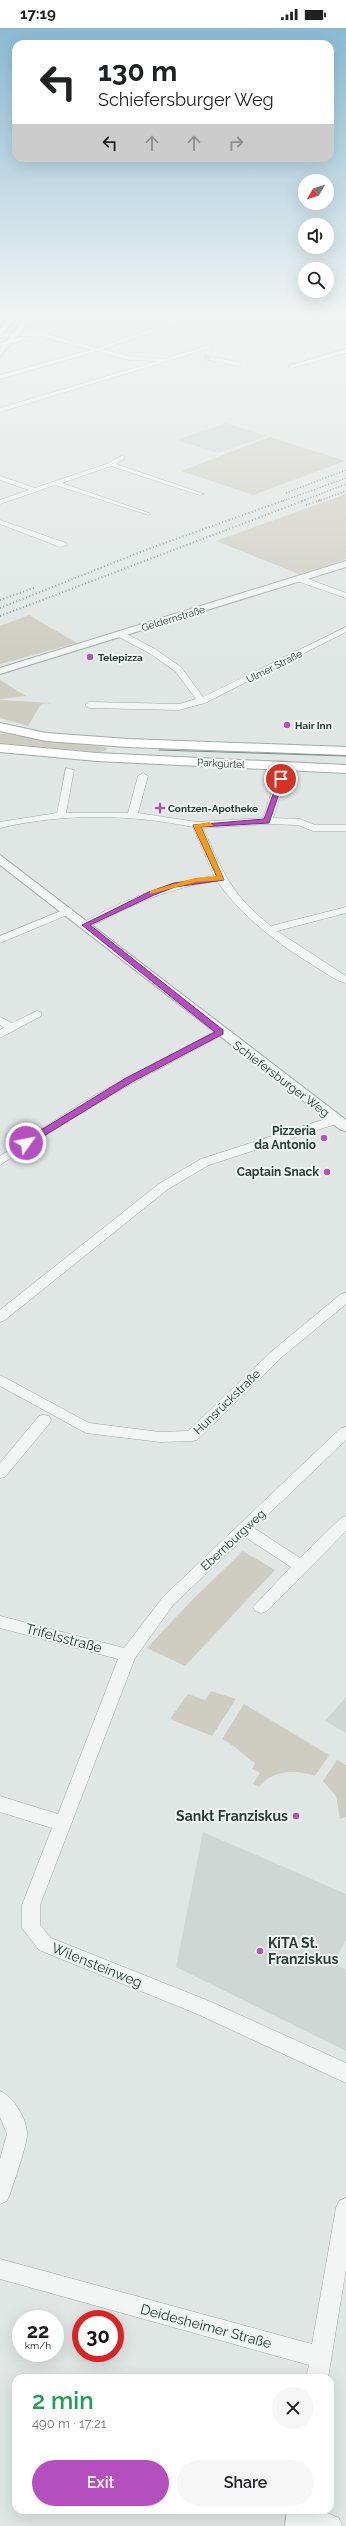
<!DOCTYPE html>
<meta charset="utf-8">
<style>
:root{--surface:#fff;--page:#f6f6f6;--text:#202124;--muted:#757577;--accent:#b54fbf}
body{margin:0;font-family:Raleway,sans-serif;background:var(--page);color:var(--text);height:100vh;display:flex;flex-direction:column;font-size:15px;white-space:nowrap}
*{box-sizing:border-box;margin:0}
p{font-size:13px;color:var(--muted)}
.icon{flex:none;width:22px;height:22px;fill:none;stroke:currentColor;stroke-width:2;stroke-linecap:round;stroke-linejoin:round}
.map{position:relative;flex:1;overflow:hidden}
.sheet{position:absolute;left:12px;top:2346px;width:322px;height:140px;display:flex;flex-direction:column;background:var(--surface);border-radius:12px;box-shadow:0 4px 16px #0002}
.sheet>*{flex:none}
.banner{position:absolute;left:12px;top:12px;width:322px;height:122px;border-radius:12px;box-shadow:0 4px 16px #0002;background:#fff;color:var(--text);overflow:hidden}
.needle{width:26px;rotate:231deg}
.controls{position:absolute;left:298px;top:146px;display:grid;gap:8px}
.controls a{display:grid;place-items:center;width:36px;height:36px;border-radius:50%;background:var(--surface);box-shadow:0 4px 16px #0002;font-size:20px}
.speed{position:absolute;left:12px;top:2282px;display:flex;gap:8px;font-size:20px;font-weight:700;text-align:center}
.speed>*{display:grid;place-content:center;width:52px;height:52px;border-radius:50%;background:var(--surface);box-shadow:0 4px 16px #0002;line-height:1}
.speed small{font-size:10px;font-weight:400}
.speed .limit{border:6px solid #d22;background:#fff;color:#111}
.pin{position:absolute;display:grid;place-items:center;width:34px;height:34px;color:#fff;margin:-17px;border:2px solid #fff;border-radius:50%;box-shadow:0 1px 4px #0007}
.me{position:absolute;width:44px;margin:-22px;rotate:57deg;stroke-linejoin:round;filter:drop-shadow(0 0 3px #0008)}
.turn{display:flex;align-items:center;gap:14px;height:84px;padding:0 20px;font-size:18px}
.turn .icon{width:52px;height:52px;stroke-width:2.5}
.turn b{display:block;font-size:28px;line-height:34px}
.lanes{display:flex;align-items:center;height:38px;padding:0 20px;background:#0003;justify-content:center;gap:20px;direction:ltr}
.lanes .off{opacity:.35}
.round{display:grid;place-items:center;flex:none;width:42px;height:42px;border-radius:21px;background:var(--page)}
.overview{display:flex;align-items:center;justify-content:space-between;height:68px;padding:0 20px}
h1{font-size:24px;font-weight:600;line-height:30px;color:#1e9e55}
.cta{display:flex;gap:8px;margin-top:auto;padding:8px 20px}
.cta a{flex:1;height:46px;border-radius:24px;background:var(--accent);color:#fff;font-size:16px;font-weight:600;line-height:46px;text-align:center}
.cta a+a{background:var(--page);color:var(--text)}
.status{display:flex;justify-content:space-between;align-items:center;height:28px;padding:0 20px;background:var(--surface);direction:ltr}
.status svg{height:11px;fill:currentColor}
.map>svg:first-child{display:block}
.built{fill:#cdd8d4}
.green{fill:#cfcdc1}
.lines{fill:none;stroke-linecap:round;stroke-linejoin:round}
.minor-tunnel{stroke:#bbc4c1;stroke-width:6;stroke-dasharray:6 3;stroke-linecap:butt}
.minor-casing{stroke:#a1aca9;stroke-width:1}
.tertiary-casing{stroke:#a1aca9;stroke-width:2}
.secondary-casing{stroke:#a1aca9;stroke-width:2}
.minor{fill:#f1f5f4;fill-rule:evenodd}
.tertiary{fill:#f1f5f4;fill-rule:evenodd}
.secondary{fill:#fff;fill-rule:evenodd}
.tram{stroke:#7a8e88;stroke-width:1}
.rail-far1{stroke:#7a8e88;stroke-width:1.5;stroke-dasharray:1 2;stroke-linecap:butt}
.rail{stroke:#7a8e88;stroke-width:2;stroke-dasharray:1 2.5;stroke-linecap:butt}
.route{fill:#b54fbf;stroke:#76337c}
.slow{fill:#f59e0b}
.poi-dot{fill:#b54fbf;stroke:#eef4f2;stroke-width:1.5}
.labels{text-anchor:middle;stroke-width:4;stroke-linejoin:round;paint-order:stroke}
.far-street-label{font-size:10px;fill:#293c36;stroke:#eef4f2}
.far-poi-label{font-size:10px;font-weight:bold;fill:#293c36;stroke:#eef4f2;text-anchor:start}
.street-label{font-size:12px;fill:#293c36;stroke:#eef4f2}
.poi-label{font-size:12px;font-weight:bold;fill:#293c36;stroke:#eef4f2;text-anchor:end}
.near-street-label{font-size:14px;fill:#293c36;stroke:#eef4f2}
.near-poi-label{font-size:14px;font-weight:bold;fill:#293c36;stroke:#eef4f2;text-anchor:end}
</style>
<div class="status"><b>17:19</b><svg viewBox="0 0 49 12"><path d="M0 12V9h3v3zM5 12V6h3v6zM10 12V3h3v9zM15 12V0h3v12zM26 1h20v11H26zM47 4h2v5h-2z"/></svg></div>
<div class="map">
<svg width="346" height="2498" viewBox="0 0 346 2498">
<rect width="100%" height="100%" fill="#dfe6e4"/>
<path class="built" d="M226 395 267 408 218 425 176 412Z
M346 1669V1705L325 1693Z
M203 1804 346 1866V1912L334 1934 346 1942V2023L176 1939Z"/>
<path class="green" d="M270 409 345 433 253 467 181 443Z
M346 466V531L301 547 216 513Z
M29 587 77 615 0 636V598Z
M0 652 26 668 0 671Z
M0 672 52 675 41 676 28 698 0 690Z
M0 705 105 719 107 722 99 724 0 715Z
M243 1523 275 1542 185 1638 147 1620 192 1572Z
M211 1663 236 1671 212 1708 170 1691 188 1666 205 1672Z
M244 1676 329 1727 315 1748C297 1741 271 1742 259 1759L253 1756 260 1745 252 1741 255 1735C243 1727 235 1717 222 1711Z
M337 1732 346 1737V1789L340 1791 336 1768 323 1753Z"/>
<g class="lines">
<path class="minor-tunnel" d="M204 329 212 331"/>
<g class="minor-casing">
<path id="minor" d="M0 285H9L18 288 15 290Z
M103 285H111L46 306 97 320 170 294 131 285 176 292 198 285H206L103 321 128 328 164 331 210 317 213 319 0 384V380L158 333 128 332 97 323 0 351V347L91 322 40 308 0 309V305L40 304Z
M291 285H299L286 290 283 288Z
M22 309 24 312 0 319V315Z
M346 321V325L291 340 288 338Z
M212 329 238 334 241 336 238 338 210 332Z
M123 427 125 430 116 436 204 466 199 467 111 438 62 455 149 485V487L55 457 0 476V472L29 462 0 452V448L35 460 109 435Z
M0 492 66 515 67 517 60 519 0 496Z
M297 549H303L346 565V570L297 553Z
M346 599V604L205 675 179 682 89 680 85 677 89 674 179 676 196 671 175 643 149 625 117 608V604H123L155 621 181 639 203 669Z
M66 740 74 742 66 785H128L138 748 143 745 148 748 138 785 197 794 263 790 276 751 284 749 286 751 273 790 300 791 315 797H346V803H313L298 797 267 796 203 800C222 843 232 868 271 898L346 879V885L277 903 346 948V955C336 953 326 945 316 939 278 916 243 890 217 853 171 859 130 877 90 899H82V895C124 872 167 854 214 848L193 799C130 786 63 785 0 800V794L57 785Z
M68 880 72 881V885L0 915V908Z
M37 983 41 984V988L0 1010V1002L4 1000 0 997V989L12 995Z
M220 1001 226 1004 224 1006 96 1075 0 1137V1128L88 1071Z
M335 1088 341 1092 339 1095 209 1137 168 1161 5 1292 0 1294V1282L160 1155 201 1131Z
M346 1265V1276L282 1329 197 1412 192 1413 160 1414 86 1405 0 1358V1347L89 1395 160 1404 188 1403 272 1323 341 1266Z
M44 1387 49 1388 51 1392 49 1396 5 1449 0 1450V1435L39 1388Z
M346 1399V1412L254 1500 300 1530 341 1490 346 1488V1503L267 1583 261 1585 255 1583 253 1579 291 1539 245 1509 173 1577 135 1630 40 1877V1897L51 1910 209 1973 346 2035V2055L195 1985 39 1922 22 1900V1877L52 1800 0 1784V1768L58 1786 118 1631 0 1600V1588L124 1620 163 1569 341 1400Z
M0 2063C14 2069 27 2091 27 2106 27 2118 14 2153 10 2166L7 2173 0 2176V2131L7 2106 0 2089Z
M346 2170V2241L328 2350H306L309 2337 0 2251V2231L312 2316 336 2180 339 2173Z
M287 2482H320L339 2490 342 2498H285Z"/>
</g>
<g class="tertiary-casing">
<path id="tertiary" d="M346 533V539L0 646V640Z
M0 827 346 1092V1103L341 1102 0 837Z"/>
</g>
<g class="secondary-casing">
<path id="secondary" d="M13 285H21L0 308V301Z
M29 285H37L0 328V321Z
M0 695 46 705 128 711 346 719V727L128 719 46 713 0 703Z
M0 716 97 725 346 737V745L97 733 0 724Z"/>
</g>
<use href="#minor" class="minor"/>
<use href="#tertiary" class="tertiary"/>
<use href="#secondary" class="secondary"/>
<path class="tram" d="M159 722 346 728"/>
<path class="rail-far1" d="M286 465 346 442
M283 473 346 450
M302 473 346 456
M318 473 346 463"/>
<path class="rail" d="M306 477 321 472
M0 572 34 560
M0 580 148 521 285 472
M0 588 305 472"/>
</g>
<linearGradient id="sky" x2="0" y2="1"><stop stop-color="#8abad3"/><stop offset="0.45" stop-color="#f1f4f3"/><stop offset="1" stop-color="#f1f4f3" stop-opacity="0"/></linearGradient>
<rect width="346" height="634" fill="url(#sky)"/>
<path class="route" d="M279 750 284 751 269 795 201 799 224 852 175 859 154 867 90 897 223 1002V1006L132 1054 29 1117H23V1113L126 1050 215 1004 82 897 149 864 174 855 217 849 193 797 264 791Z"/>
<path class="slow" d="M210 794 213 798 201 799 224 852 196 854 150 866V863L195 850 217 848 193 797Z"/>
<g class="poi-dot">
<circle cx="90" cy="629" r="4"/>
<circle cx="287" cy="697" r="4"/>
<path d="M158 774h4v4h4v4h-4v4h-4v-4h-4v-4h4z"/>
<circle cx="324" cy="1110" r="4"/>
<circle cx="327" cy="1144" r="4"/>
<circle cx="296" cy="1788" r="4"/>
<circle cx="260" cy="1923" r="4"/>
</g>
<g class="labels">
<g class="far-street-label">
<text transform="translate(173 590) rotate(-17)" y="4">Geldernstraße</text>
<text transform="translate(274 638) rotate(-27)" y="4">Ulmer Straße</text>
<text transform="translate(221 735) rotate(3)" y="4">Parkgürtel</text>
</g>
<g class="far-poi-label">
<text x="98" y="633">Telepizza</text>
<text x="295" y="701">Hair Inn</text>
<text x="168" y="784">Contzen-Apotheke</text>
</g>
<g class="street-label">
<text transform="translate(281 1051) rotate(37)" y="4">Schiefersburger Weg</text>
<text transform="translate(227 1374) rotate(-44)" y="4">Hunsrückstraße</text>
<text transform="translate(233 1512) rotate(-43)" y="4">Ebernburgweg</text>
</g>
<g class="poi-label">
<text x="316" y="1107">Pizzeria<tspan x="316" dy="14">da Antonio</tspan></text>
<text x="319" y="1148">Captain Snack</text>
</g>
<g class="near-street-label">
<text transform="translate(64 1610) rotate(15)" y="5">Trifelsstraße</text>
<text transform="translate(97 1937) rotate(22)" y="5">Wilensteinweg</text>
<text transform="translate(206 2298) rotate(15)" y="5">Deidesheimer Straße</text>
</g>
<g class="near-poi-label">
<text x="288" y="1793">Sankt Franziskus</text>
<text x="268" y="1920" text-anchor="start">KiTA St.<tspan x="268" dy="16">Franziskus</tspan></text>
</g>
</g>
</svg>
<div class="controls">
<a><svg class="needle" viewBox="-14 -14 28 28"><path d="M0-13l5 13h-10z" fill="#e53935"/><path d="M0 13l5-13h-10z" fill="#757577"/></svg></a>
<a><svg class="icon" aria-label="sound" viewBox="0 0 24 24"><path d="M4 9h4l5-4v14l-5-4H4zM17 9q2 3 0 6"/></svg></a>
<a><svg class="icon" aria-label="search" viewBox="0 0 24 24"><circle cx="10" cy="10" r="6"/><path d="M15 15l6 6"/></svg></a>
</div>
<div class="speed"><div>22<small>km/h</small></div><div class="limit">30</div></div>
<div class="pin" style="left:281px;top:751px;background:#d93025"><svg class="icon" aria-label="arrive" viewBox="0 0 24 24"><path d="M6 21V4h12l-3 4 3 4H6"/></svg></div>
<svg class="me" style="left:26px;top:1115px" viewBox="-20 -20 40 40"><circle r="17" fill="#b54fbf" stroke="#fff" stroke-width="3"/><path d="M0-11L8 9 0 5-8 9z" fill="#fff"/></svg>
<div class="banner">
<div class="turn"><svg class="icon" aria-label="left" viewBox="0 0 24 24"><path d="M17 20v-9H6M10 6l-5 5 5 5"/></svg><div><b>130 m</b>Schiefersburger Weg</div></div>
<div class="lanes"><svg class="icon" aria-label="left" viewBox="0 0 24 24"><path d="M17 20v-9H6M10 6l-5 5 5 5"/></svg><svg class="icon off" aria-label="ahead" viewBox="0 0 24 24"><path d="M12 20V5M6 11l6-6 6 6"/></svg><svg class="icon off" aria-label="ahead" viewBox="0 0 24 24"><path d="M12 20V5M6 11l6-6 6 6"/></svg><svg class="icon off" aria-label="right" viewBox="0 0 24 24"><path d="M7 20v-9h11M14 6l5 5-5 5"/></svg></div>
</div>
<section class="sheet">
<div class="overview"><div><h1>2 min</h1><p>490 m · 17:21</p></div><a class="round"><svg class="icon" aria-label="close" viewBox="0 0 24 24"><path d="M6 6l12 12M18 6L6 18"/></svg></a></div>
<div class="cta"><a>Exit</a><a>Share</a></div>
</section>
</div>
